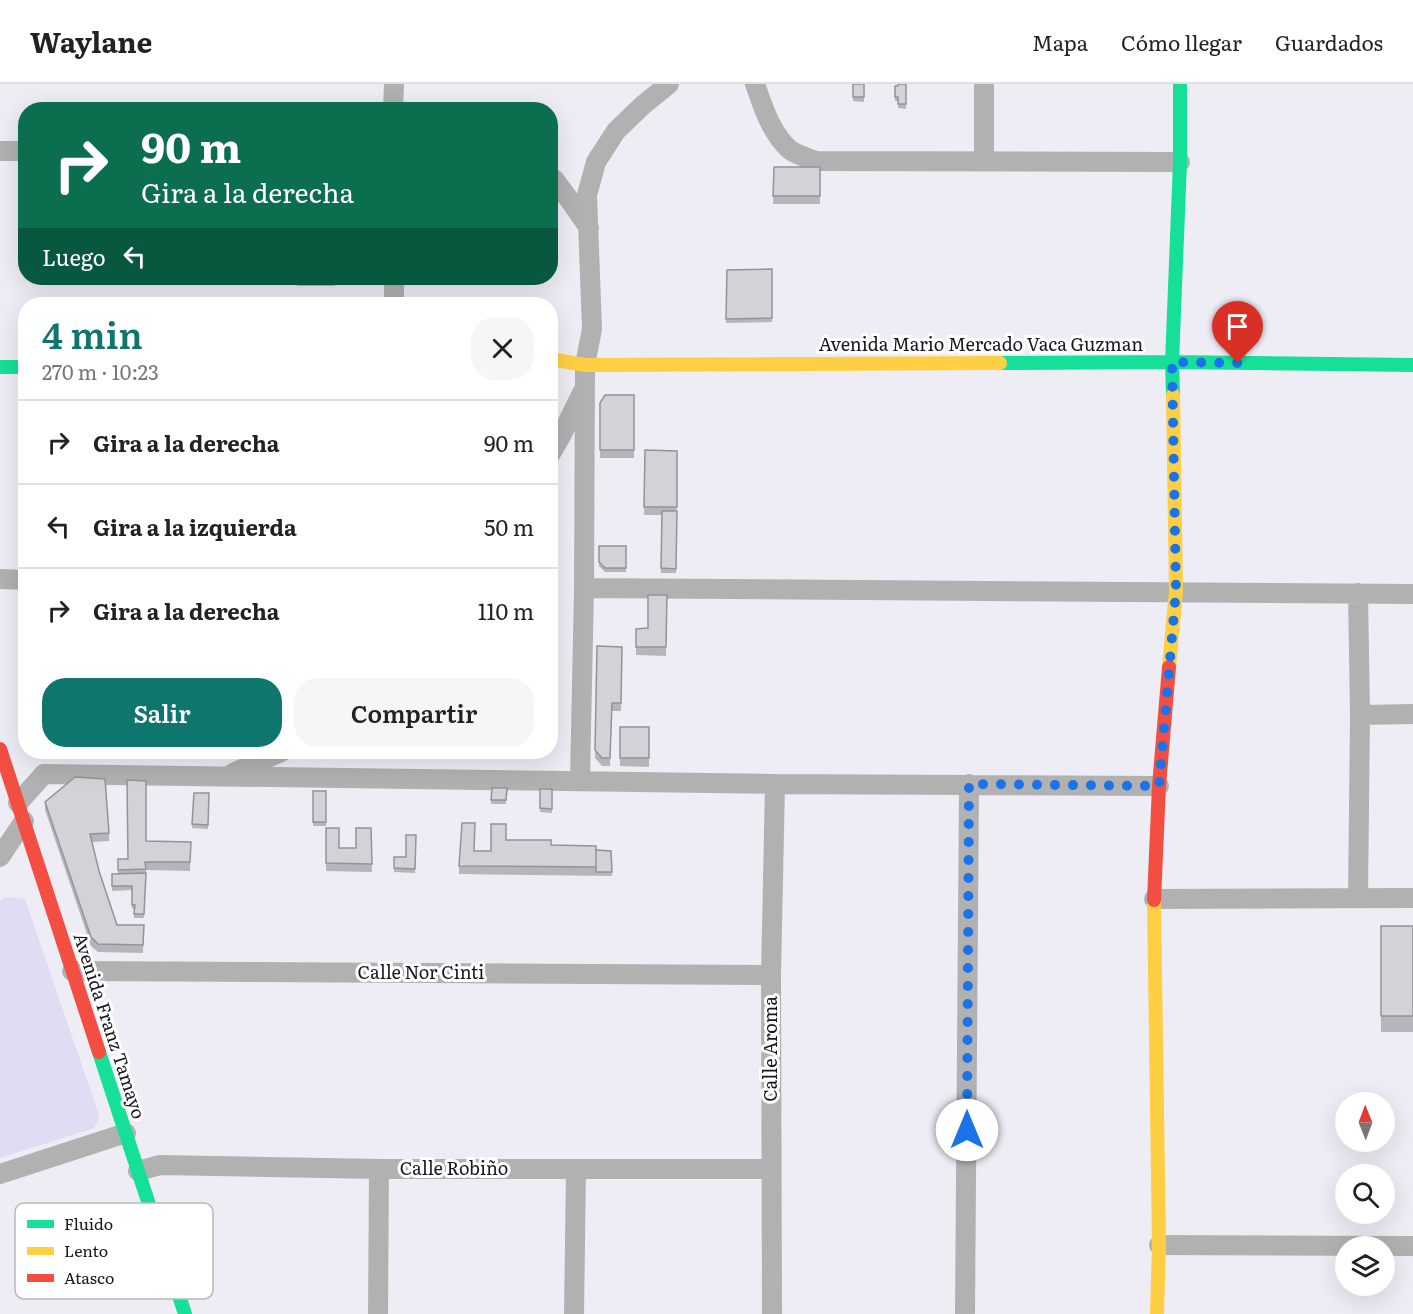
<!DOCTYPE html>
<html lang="es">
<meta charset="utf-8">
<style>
:root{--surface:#fff;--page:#f6f6f6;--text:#222;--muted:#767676;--line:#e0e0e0;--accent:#0f766e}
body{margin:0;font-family:Literata,serif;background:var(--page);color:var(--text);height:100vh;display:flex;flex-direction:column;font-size:22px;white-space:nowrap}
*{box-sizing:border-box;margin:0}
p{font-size:20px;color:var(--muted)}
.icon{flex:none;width:33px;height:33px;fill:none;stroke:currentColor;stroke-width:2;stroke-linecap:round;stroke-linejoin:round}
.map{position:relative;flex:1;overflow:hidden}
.drawer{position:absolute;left:18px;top:213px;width:540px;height:462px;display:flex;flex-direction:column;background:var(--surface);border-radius:24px;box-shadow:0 6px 24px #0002}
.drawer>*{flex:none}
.banner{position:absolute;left:18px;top:18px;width:540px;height:183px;border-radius:24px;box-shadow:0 6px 24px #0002;background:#0b6e4f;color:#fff;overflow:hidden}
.needle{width:39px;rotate:359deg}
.buttons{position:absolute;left:1335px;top:1008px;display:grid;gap:12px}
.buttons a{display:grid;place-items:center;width:60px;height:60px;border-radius:50%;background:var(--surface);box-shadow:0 6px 24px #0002;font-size:30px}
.pin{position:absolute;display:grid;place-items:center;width:51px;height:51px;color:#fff;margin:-62px -26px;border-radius:50% 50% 50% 0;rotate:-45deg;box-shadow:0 0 6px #0007}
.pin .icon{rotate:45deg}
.me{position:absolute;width:66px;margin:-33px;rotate:0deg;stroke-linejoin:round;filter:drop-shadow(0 0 4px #0008)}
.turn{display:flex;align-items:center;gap:21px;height:126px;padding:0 24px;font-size:27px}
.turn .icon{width:78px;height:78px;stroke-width:2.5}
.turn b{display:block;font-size:42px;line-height:51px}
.then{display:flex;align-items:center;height:57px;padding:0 24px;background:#0003;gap:12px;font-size:22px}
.round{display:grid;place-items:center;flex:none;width:63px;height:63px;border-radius:24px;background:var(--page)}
.overview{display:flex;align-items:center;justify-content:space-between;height:102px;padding:0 24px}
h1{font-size:36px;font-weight:600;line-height:45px;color:var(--accent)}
.primary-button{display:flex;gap:12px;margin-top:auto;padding:12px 24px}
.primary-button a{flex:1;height:69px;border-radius:24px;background:var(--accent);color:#fff;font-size:24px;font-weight:600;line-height:69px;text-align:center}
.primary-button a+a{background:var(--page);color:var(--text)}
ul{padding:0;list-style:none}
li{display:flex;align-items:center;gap:18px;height:84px;padding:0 24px;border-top:2px solid var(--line)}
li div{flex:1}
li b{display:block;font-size:22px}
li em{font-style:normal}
header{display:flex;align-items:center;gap:36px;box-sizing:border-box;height:84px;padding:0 30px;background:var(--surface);border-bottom:2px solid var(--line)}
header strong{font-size:28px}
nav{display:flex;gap:33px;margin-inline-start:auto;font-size:21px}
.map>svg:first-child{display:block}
.green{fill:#dfdcf4}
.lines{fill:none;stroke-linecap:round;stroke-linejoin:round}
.street{stroke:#b2b1b1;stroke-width:20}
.fast{stroke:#16e098;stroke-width:14}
.slow{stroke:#ffcf43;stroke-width:14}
.jam{stroke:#f24e42;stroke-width:14}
.wall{fill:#b5b5bb}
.shaded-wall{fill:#939398}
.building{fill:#d2d2d9;stroke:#939398;stroke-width:1.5}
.route{stroke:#1a73e8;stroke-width:10;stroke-dasharray:0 18}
.labels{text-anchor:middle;stroke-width:6;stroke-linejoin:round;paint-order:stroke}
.street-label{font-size:18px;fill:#17171d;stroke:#fff}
.key{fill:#fff;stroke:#b9b9bb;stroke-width:1.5}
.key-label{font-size:16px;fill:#17171d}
</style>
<header>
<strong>Waylane</strong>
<nav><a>Mapa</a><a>Cómo llegar</a><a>Guardados</a></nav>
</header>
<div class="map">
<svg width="1413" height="1230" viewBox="0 0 1413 1230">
<rect width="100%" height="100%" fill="#eeedf6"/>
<path class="green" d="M5 813 25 815 100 1034 94 1044 0 1074V817Z"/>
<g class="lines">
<path class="street" d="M755 0C763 23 771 49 790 66 797 71 808 74 816 77L1180 78
M393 26 394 0
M0 67H26
M984 77V0
M550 94 554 95 571 118 589 144
M394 194V220
M550 371 561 352 582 309
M0 495 26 496
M584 504 1413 510
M1360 631 1413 630
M233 689 281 668
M580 697 584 504 585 281 592 245 587 111 596 78 616 47 643 21 669 0
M18 719 44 690 775 700 1159 702
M0 773 24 737
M1358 814 1360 631 1358 509
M1154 815 1413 814
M72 887 771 891
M138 1087 160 1081 379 1085H771
M0 1090 126 1049
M1159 1161 1413 1162
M378 1230 379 1085
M574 1230 576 1085
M772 1230 771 891 775 700
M965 1230 969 700"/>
<path class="fast" d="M1000 279 1172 278 1413 281
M0 283H26
M1173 311 1172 278 1180 78V0
M99 968 185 1230"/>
<path class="slow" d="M550 275 585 281 1000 279
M1169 583 1176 507 1173 311
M1154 816 1159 1161 1157 1230"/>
<path class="jam" d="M0 665 99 968
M1154 816 1159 702 1169 583"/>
</g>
<path class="wall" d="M853 0H864V18L853 17Z
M906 0V25L898 24V17H895V2Z
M774 83H820V120H773Z
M772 185V238L726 239 727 186Z
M297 194H335V202H297Z
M634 311V374H600V319Z
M645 366 677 367 676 489H661L662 431H644Z
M626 462V488H605L599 482V478Z
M667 511 666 572 636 571V545L648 544Z
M597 562 622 563 621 627H612L610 682H602L595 674Z
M620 643H649V683L620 682Z
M191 668 184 674H146V670Z
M492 704H507L506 720H491Z
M552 705V729L540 728V724Z
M313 707H326V742H313Z
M194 709H209L208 745 192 744Z
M45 718 109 749V757L92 758 99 787 117 841H144L143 869 98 868 91 862 45 726Z
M326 744 339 764H356L371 744 372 788 326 787Z
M416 751 415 789 394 788V773H406Z
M506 756 611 767 612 792 459 790V782L475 767H491Z
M146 757 191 758 190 787 146 786 144 834H134V825H132V806L112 807V790H118V775H128Z
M1381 842H1413V948H1381Z"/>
<path class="shaded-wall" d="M187 668H191L184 674V670Z"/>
<path class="building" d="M853 0H864V13H853Z
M898 0H906V20H898V13H895V2H898Z
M774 83H820V112H773Z
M772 185V234L726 235 727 186Z
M297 194H335V198H297Z
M605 311H634V366H600V319Z
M645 366 677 367V423H644Z
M662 427H677L676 485 661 484Z
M599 462H626V484H605L599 478Z
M648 511H667L666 563H636V545L648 544Z
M597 562 622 563 621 619H612L610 674H602L595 666Z
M620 643H649V674H620Z
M146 668H187L184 670H146Z
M75 693 105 695 109 749 90 750 99 787 117 841H144L143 861 98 860 91 853 45 718Z
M127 696 146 697V757L191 758 190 778H145L146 785 118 786V775H128Z
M492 704H507L506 716H491Z
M540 705H552V725L540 724Z
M313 707H326V738H313Z
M194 709H209L208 741 192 740Z
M462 739H475L474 767H491V740H506V756H551V761L596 762V783L459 782Z
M326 744H339V764H356V744H371L372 780 326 779Z
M406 751H416L415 785 394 784V773H406Z
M596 766 611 767 612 788H596Z
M146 789 144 830H134L135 821H132V802H112V790Z
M1381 842H1413V932H1381Z"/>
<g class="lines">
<path class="route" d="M967 1046 969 700 1159 702 1176 507 1172 278 1238 279"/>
</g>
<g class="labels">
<g class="street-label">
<text x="981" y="267">Avenida Mario Mercado Vaca Guzman</text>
<text x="421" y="895">Calle Nor Cinti</text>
<text transform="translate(109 942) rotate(72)" y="6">Avenida Franz Tamayo</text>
<text transform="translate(771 965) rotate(-90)" y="6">Calle Aroma</text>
<text x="454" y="1091">Calle Robiño</text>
</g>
</g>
<rect x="15" y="1119" width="198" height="96" rx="9" class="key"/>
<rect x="27" y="1136" width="27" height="8" fill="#16e098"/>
<rect x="27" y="1163" width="27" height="8" fill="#ffcf43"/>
<rect x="27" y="1190" width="27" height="8" fill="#f24e42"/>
<g class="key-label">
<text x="64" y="1146">Fluido</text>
<text x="64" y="1173">Lento</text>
<text x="64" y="1200">Atasco</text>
</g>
</svg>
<div class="buttons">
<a><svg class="needle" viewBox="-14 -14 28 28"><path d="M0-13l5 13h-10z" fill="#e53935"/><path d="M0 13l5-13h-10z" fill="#767676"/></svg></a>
<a><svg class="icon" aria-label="search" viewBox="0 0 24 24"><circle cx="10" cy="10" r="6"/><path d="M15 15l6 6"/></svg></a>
<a><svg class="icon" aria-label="layers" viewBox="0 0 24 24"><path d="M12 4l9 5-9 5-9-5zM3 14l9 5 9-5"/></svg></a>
</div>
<div class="pin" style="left:1238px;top:279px;background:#d93025"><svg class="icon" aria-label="arrive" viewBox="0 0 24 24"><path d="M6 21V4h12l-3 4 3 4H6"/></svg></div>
<svg class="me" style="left:967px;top:1046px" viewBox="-20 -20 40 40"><circle r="19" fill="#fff"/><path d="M0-13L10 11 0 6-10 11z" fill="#1a73e8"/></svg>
<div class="banner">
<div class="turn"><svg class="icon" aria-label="right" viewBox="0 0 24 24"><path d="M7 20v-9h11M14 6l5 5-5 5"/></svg><div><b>90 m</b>Gira a la derecha</div></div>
<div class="then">Luego<svg class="icon" aria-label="left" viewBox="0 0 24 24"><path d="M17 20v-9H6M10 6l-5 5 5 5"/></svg></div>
</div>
<section class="drawer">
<div class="overview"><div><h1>4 min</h1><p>270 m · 10:23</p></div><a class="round"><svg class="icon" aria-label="close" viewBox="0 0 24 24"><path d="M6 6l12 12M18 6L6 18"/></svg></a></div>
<ul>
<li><svg class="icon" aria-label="right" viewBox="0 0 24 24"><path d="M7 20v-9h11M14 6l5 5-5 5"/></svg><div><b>Gira a la derecha</b></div><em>90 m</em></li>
<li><svg class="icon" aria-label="left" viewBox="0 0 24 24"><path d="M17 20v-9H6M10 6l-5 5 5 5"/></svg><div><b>Gira a la izquierda</b></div><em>50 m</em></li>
<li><svg class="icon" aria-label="right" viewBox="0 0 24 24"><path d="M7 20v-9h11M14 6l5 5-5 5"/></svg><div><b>Gira a la derecha</b></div><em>110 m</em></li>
</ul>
<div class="primary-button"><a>Salir</a><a>Compartir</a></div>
</section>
</div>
